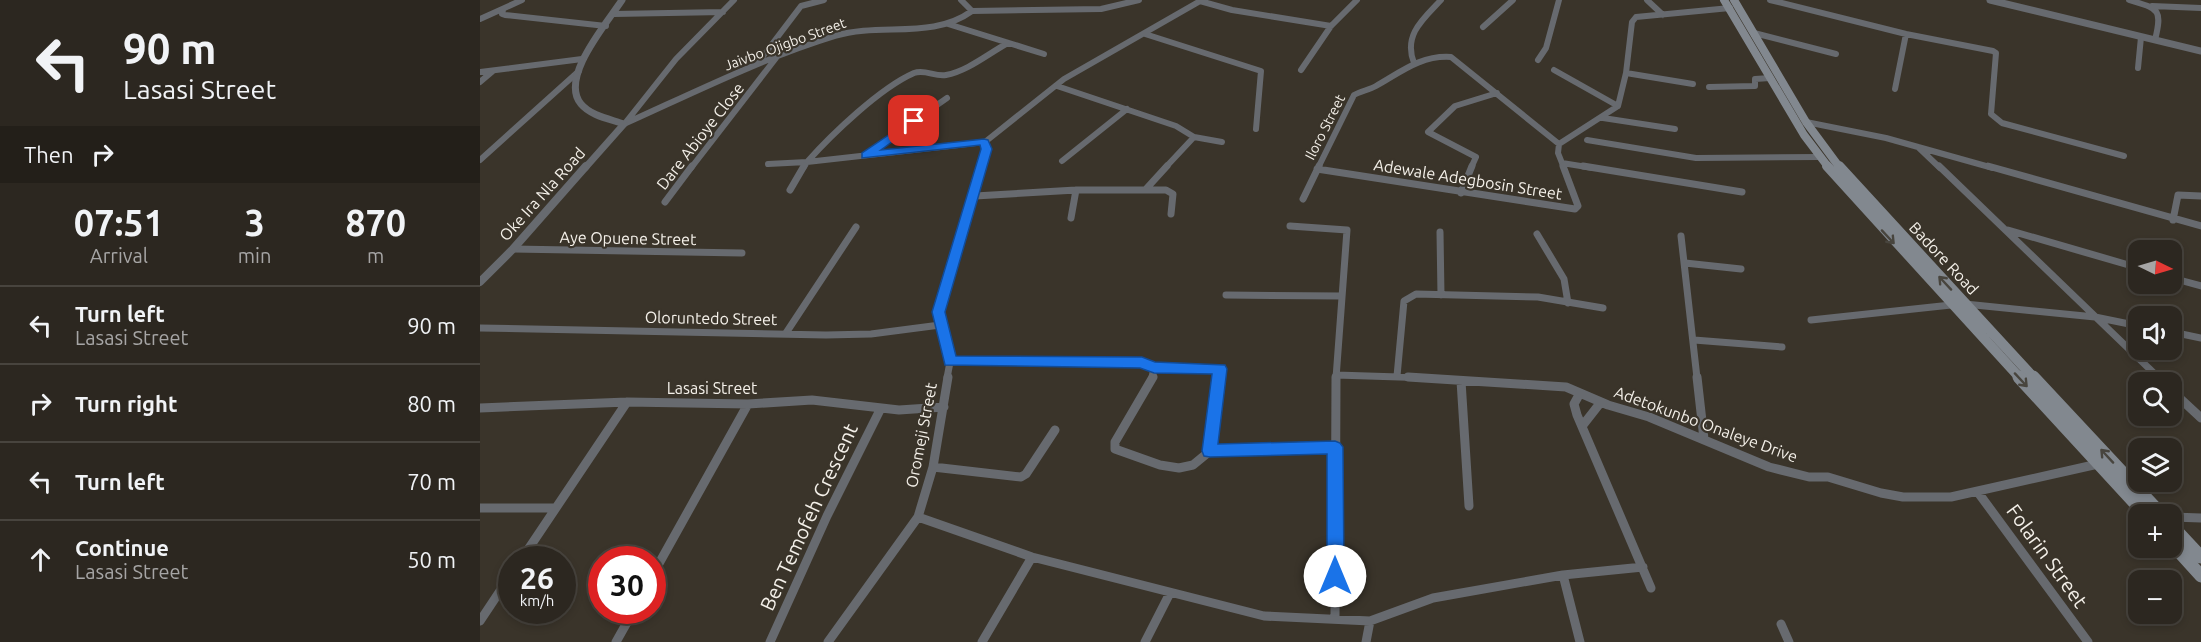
<!DOCTYPE html>
<meta charset="utf-8">
<style>
:root{--surface:#2c2720;--page:#38332d;--text:#f1f3f6;--muted:#a6a5a5;--line:#48443e}
body{margin:0;font-family:Ubuntu,sans-serif;background:var(--page);color:var(--text);height:100vh;display:flex;flex-direction:column;font-size:22px;white-space:nowrap}
*{box-sizing:border-box;margin:0}
p{font-size:20px;color:var(--muted)}
.icon{flex:none;width:33px;height:33px;fill:none;stroke:currentColor;stroke-width:2;stroke-linecap:round;stroke-linejoin:round}
.map{position:relative;flex:1;overflow:hidden}
.drawer{display:flex;flex-direction:column;background:var(--surface);width:480px}
.drawer>*{flex:none}
.hud{background:#2c2720;color:var(--text);overflow:hidden}
.needle{width:39px;rotate:95deg}
.controls{position:absolute;left:1648px;top:240px;display:grid;gap:12px}
.controls a{display:grid;place-items:center;width:54px;height:54px;border-radius:12px;background:var(--surface);box-shadow:0 3px 9px #0003,0 0 0 2px var(--line);font-size:30px}
.speed{position:absolute;left:18px;top:546px;display:flex;gap:12px;font-size:30px;font-weight:700;text-align:center}
.speed>*{display:grid;place-content:center;width:78px;height:78px;border-radius:50%;background:var(--surface);box-shadow:0 3px 9px #0003,0 0 0 2px var(--line);line-height:1}
.speed small{font-size:15px;font-weight:400}
.speed .limit{border:9px solid #d22;background:#fff;color:#111}
.pin{position:absolute;display:grid;place-items:center;width:51px;height:51px;color:#fff;margin:-26px;border-radius:12px;box-shadow:0 3px 9px #0006}
.me{position:absolute;width:66px;margin:-33px;rotate:0deg;stroke-linejoin:round;filter:drop-shadow(0 0 4px #0008)}
.turn{display:flex;align-items:center;gap:21px;height:126px;padding:0 24px;font-size:27px}
.turn .icon{width:78px;height:78px;stroke-width:2.5}
.turn b{display:block;font-size:42px;line-height:51px}
.then{display:flex;align-items:center;height:57px;padding:0 24px;background:#0003;gap:12px;font-size:22px}
.eta{display:flex;justify-content:space-evenly;align-items:center;height:102px;text-align:center}
.eta b{font-size:36px;font-weight:700;line-height:42px}
ul{padding:0;list-style:none}
li{display:flex;align-items:center;gap:18px;height:78px;padding:0 24px;border-top:2px solid var(--line)}
li div{flex:1}
li b{display:block;font-size:22px}
li em{font-style:normal}
main{display:flex;flex:1;min-height:0}
.map>svg:first-child{display:block}
.lines{fill:none;stroke-linecap:round;stroke-linejoin:round}
.minor-far2{stroke:#676a6f;stroke-width:6}
.minor-far1{stroke:#676a6f;stroke-width:7}
.minor{stroke:#676a6f;stroke-width:9}
.tertiary-far1{stroke:#676a6f;stroke-width:7}
.tertiary{stroke:#676a6f;stroke-width:8}
.secondary-far2{stroke:#82888f;stroke-width:8}
.secondary-far1{stroke:#82888f;stroke-width:10}
.secondary{stroke:#82888f;stroke-width:13}
.oneway{stroke:#48453e}
.route{fill:#1a73e8;stroke:#114b97;stroke-width:1.5}
.labels{text-anchor:middle;stroke-width:4.5;stroke-linejoin:round;paint-order:stroke}
.far-street-label{font-size:14px;fill:#f4f0e9;stroke:#3a342a}
.street-label{font-size:16px;fill:#f4f0e9;stroke:#3a342a}
.near-street-label{font-size:20px;fill:#f4f0e9;stroke:#3a342a}
</style>
<main>
<section class="drawer">
<div class="hud">
<div class="turn"><svg class="icon" aria-label="left" viewBox="0 0 24 24"><path d="M17 20v-9H6M10 6l-5 5 5 5"/></svg><div><b>90 m</b>Lasasi Street</div></div>
<div class="then">Then<svg class="icon" aria-label="right" viewBox="0 0 24 24"><path d="M7 20v-9h11M14 6l5 5-5 5"/></svg></div>
</div>
<div class="eta">
<div><b>07:51</b><p>Arrival</p></div>
<div><b>3</b><p>min</p></div>
<div><b>870</b><p>m</p></div>
</div>
<ul>
<li><svg class="icon" aria-label="left" viewBox="0 0 24 24"><path d="M17 20v-9H6M10 6l-5 5 5 5"/></svg><div><b>Turn left</b><p>Lasasi Street</p></div><em>90 m</em></li>
<li><svg class="icon" aria-label="right" viewBox="0 0 24 24"><path d="M7 20v-9h11M14 6l5 5-5 5"/></svg><div><b>Turn right</b></div><em>80 m</em></li>
<li><svg class="icon" aria-label="left" viewBox="0 0 24 24"><path d="M17 20v-9H6M10 6l-5 5 5 5"/></svg><div><b>Turn left</b></div><em>70 m</em></li>
<li><svg class="icon" aria-label="ahead" viewBox="0 0 24 24"><path d="M12 20V5M6 11l6-6 6 6"/></svg><div><b>Continue</b><p>Lasasi Street</p></div><em>50 m</em></li>
</ul>
</section>
<div class="map">
<svg width="1721" height="642" viewBox="0 0 1721 642">
<rect width="100%" height="100%" fill="#3a342a"/>
<g class="lines">
<path class="minor-far2" d="M481 0 492 11
M1167 0 1183 15
M1290 0 1426 34 1513 51 1516 53 1511 114 1522 123 1644 156
M1649 0C1678 9 1683 8 1675 40
M720 1 752 10 851 26
M1672 6 1721 8
M23 10 22 14 25 15 126 26
M134 14 243 12
M0 19 42 0
M468 24 564 54
M1003 27 1033 0
M1274 33 1356 54
M665 34 781 71 776 129
M1058 60 1066 48 1079 0
M934 63C923 35 943 19 961 0
M277 64 321 6 344 0
M1658 68 1661 37
M821 70 851 26 877 0
M1074 70 1138 106
M0 72 102 59
M1146 73 1213 84
M0 82 13 71
M577 86 696 126 714 137 742 142
M1229 87 1275 86V79L1290 78
M1415 89 1426 34
M1123 118 1195 129
M146 122 196 59 254 0
M1326 122 1406 138 1513 168
M144 124C213 93 283 58 355 36 401 22 452 40 492 11L621 9 659 0
M1107 140 1216 158 1339 157
M505 142 584 79 722 0
M1438 147 1460 168
M387 154 467 98
M0 160 99 71
M582 161 647 109
M327 162C352 134 400 88 434 73 445 69 455 77 466 75 488 71 509 53 528 43
M327 162 505 142
M1082 163 1113 168
M288 164 327 162 323 168
M211 168 296 58
M502 168 507 149 505 142
M685 168 714 137
M838 168 874 95C881 91 889 90 896 86 921 72 941 55 971 57L1079 144
M991 168 996 157 948 132 975 106 1017 93
M1084 168 1078 153 1079 144 1138 106 1146 73 1152 22 1156 17 1250 8"/>
<path class="minor-far1" d="M1103 166 1262 192
M1459 166 1679 378
M1508 166 1721 226
M837 169 1095 209 1098 206 1083 166
M666 189 687 166
M310 190 324 166
M981 193 992 166
M495 196 596 190H686L693 194 691 214
M823 199 839 166
M185 202 212 166
M591 218 596 190
M1693 220 1698 195 1721 196
M810 226 867 230 856 378
M1528 230 1659 268
M960 232 961 295
M1057 234 1084 279 1088 303
M1201 236 1217 378
M33 249 262 253
M1205 263 1261 269
M1692 278 1721 286
M746 295 862 296
M1485 304 1615 317 1659 326
M1331 320 1471 305
M0 328 346 335 391 334 460 325
M1692 332 1721 338
M306 333 376 227
M1214 340 1302 347
M470 362H662L674 367 740 369 739 378
M856 375 951 378
M917 376 924 301 936 294 1058 297 1123 308
M467 378 470 362 458 312 503 166
M672 378 674 367"/>
<path class="minor" d="M673 377 635 442V449L680 465 699 468 713 465 730 451 855 447
M928 377 1086 387 1128 405 1169 417 1289 467 1329 477H1348L1401 493 1423 497H1471L1618 464
M1217 377 1224 439
M1678 377 1683 382
M981 381 989 506
M1692 391 1721 418
M1100 393 1094 404 1097 415 1171 588
M0 408 147 402 268 404 332 400 419 410 464 407
M1103 425 1121 402
M730 451 739 377
M453 467 541 477 546 474 575 430
M1497 491 1608 642
M0 508H75
M438 517 552 557 784 616 890 621 953 598 1083 575 1163 567
M1692 517 1721 518
M41 560 147 402
M1083 575 1100 642
M172 576 268 404
M855 619 856 377
M0 621 32 573
M1301 624 1309 642
M136 642 154 610
M290 642 347 516 401 408
M348 642 438 517 453 467 468 377
M502 642 552 557
M665 642 690 593
M886 642 890 621"/>
<path class="tertiary-far1" d="M1510 0 1721 51
M105 168 144 124C130 119 111 116 101 104 79 78 127 23 142 0"/>
<path class="tertiary" d="M0 282 33 249 106 166"/>
<path class="secondary-far2" d="M1244 0 1324 135 1349 168
M1254 0 1326 122 1360 168"/>
<path class="secondary-far1" d="M1347 166 1540 378
M1359 166 1554 378"/>
<path class="secondary" d="M1539 377 1665 514
M1553 377 1681 514
M1692 526 1721 557
M1692 544 1721 576"/>
</g>
<defs><path id="oneway-shaft" d="M-6 0H5M1.5-3L5.5 0L1.5 3" fill="none" stroke-width="1.6" stroke-linecap="round" stroke-linejoin="round" transform="scale(1.5)"/></defs>
<g class="oneway">
<use href="#oneway-shaft" transform="translate(1408 237) rotate(47)"/>
<use href="#oneway-shaft" transform="translate(1465 283) rotate(-133)"/>
<use href="#oneway-shaft" transform="translate(1541 380) rotate(47)"/>
<use href="#oneway-shaft" transform="translate(1627 456) rotate(-133)"/>
</g>
<path class="route" d="M434 118 438 119V123L401 150 504 139 508 140 512 149 465 312 476 356 662 357 675 362 745 365 747 369 738 444 855 441 860 443 863 447 864 576 861 581 855 584 849 581 847 576V454L730 457 724 456 722 451 732 374 674 373 660 368 465 365 452 312 501 149 500 145 492 146 382 158V153Z"/>
<g class="labels">
<g class="far-street-label">
<text transform="translate(305 44) rotate(-20)" y="5">Jaivbo Ojigbo Street</text>
<text transform="translate(845 127) rotate(-63)" y="5">Iloro Street</text>
</g>
<g class="street-label">
<text transform="translate(220 136) rotate(-52)" y="6">Dare Abioye Close</text>
<text transform="translate(988 179) rotate(9)" y="6">Adewale Adegbosin Street</text>
<text transform="translate(62 194) rotate(-48)" y="6">Oke Ira Nla Road</text>
<text transform="translate(148 238) rotate(1)" y="6">Aye Opuene Street</text>
<text transform="translate(1464 258) rotate(47)" y="6">Badore Road</text>
<text transform="translate(231 318) rotate(1)" y="6">Oloruntedo Street</text>
<text x="232" y="394">Lasasi Street</text>
<text transform="translate(1226 424) rotate(20)" y="6">Adetokunbo Onaleye Drive</text>
<text transform="translate(441 435) rotate(-79)" y="6">Oromeji Street</text>
</g>
<g class="near-street-label">
<text transform="translate(329 517) rotate(-65)" y="7">Ben Temofeh Crescent</text>
<text transform="translate(1567 556) rotate(54)" y="7">Folarin Street</text>
</g>
</g>
</svg>
<div class="controls">
<a><svg class="needle" viewBox="-14 -14 28 28"><path d="M0-13l5 13h-10z" fill="#e53935"/><path d="M0 13l5-13h-10z" fill="#a6a5a5"/></svg></a>
<a><svg class="icon" aria-label="sound" viewBox="0 0 24 24"><path d="M4 9h4l5-4v14l-5-4H4zM17 9q2 3 0 6"/></svg></a>
<a><svg class="icon" aria-label="search" viewBox="0 0 24 24"><circle cx="10" cy="10" r="6"/><path d="M15 15l6 6"/></svg></a>
<a><svg class="icon" aria-label="layers" viewBox="0 0 24 24"><path d="M12 4l9 5-9 5-9-5zM3 14l9 5 9-5"/></svg></a>
<a>+</a>
<a>−</a>
</div>
<div class="speed"><div>26<small>km/h</small></div><div class="limit">30</div></div>
<div class="pin" style="left:434px;top:121px;background:#d93025"><svg class="icon" aria-label="arrive" viewBox="0 0 24 24"><path d="M6 21V4h12l-3 4 3 4H6"/></svg></div>
<svg class="me" style="left:855px;top:576px" viewBox="-20 -20 40 40"><circle r="19" fill="#fff"/><path d="M0-13L10 11 0 6-10 11z" fill="#1a73e8"/></svg>
</div>
</main>
